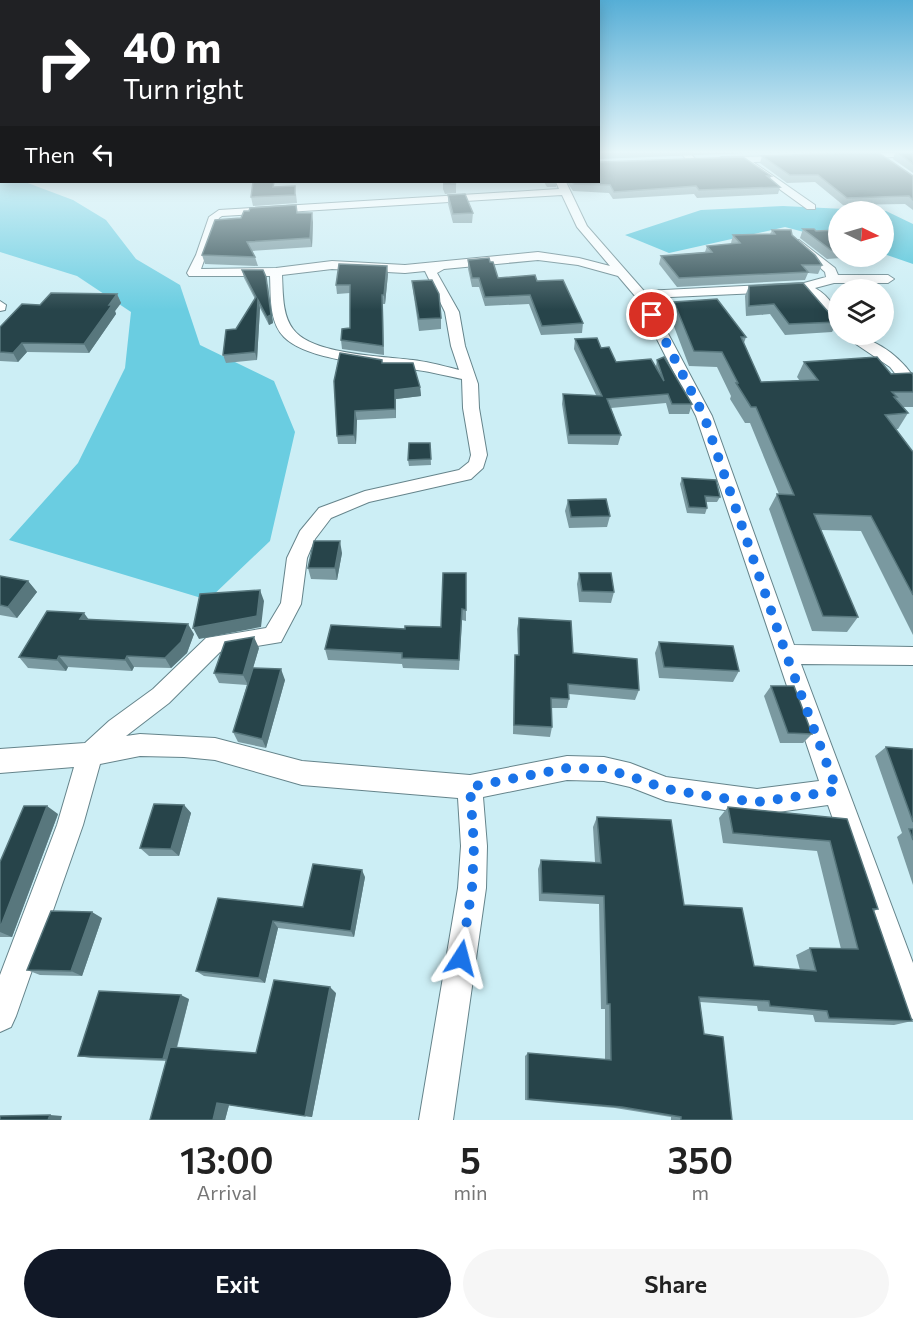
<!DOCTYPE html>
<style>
:root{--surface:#fff;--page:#f6f6f6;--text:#222;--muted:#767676;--accent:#111827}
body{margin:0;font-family:Commissioner,sans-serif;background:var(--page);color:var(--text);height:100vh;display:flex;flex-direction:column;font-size:22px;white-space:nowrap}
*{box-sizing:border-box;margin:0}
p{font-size:20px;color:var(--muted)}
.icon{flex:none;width:33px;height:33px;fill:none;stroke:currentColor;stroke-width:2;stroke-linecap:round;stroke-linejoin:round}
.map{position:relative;height:1120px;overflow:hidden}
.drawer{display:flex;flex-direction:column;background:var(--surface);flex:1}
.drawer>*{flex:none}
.top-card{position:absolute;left:0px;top:0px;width:600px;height:183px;box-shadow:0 3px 15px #0003;background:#202124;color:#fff;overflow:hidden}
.needle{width:39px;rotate:95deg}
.buttons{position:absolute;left:828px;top:201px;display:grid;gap:12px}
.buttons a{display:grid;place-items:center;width:66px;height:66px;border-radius:50%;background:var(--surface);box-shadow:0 3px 15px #0003;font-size:30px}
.pin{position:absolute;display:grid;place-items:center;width:51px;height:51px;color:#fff;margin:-26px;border:3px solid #fff;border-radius:50%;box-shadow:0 2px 6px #0007}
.me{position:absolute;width:66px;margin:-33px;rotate:9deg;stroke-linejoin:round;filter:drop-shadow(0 0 4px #0008)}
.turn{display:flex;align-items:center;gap:21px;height:126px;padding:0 24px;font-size:27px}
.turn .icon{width:78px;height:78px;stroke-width:2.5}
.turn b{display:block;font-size:42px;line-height:51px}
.then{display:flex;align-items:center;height:57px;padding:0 24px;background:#0003;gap:12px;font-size:22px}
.eta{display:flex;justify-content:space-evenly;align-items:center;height:102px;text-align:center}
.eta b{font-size:36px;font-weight:600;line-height:42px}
.action{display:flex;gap:12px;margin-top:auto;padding:12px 24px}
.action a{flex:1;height:69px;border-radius:36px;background:var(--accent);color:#fff;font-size:24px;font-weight:600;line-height:69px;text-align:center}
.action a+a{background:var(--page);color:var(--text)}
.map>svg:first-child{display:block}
.green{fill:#6acde1}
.forest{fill:#44bfd6}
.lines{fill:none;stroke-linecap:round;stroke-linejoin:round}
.street-casing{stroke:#65848b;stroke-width:2}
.street{fill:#fff;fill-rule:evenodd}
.wall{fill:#7a99a0}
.shaded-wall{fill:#58777d}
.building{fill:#27444a;stroke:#58777d;stroke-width:1.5}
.route{stroke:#1a73e8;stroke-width:10;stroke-dasharray:0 18}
</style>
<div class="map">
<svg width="913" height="1120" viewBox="0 0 913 1120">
<rect width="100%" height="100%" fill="#cceef5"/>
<path class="green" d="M0 164 2 182H25L73 200 106 220 136 259 180 285 200 345 274 381 295 432 270 541 208 600 9 540 78 463 125 368 131 312 77 276 0 252Z"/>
<path class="forest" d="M783 206 886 211 913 224V264L884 254V212H838V241L785 227 669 253 625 235 701 210Z"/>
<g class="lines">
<g class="street-casing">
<path id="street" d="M681 153H690L697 161 689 163Z
M913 153V156L856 159 851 156 855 153Z
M790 156V160L787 161 753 162 815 205V209H807L746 165 745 162 721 163 716 160 721 157Z
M556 182H566L587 226 644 291 804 283 826 277 825 272 795 245 793 243 799 240 835 268 838 275H888L894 279 888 283H834L815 288C831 297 840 312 838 330L833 329 816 299 803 291 649 298 712 416 794 645 913 647V665L801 664 913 963V1019L902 1015 898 1004 828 805 757 815 666 801 630 787 604 781 567 780 483 797 487 846 486 888 453 1120H419L458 888 461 846 458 798 302 785 215 760 184 757 140 756 100 764 83 825 16 1016 11 1027 0 1032V975L57 825 74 767 0 773V749L85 743 109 721 153 689 206 638 266 628 281 603 287 558 300 531 319 508 365 491 459 470 469 462 471 455 463 408 462 379C447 376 432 372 417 370 383 365 309 362 284 337 269 322 271 296 270 276H189L187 273 196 255 209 217 219 210 559 189ZM562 195 577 227 610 266 579 258 538 252 405 265 332 261 276 268 201 269 219 218 222 216ZM538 260 578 265 618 276 635 296 696 416 819 781 757 789 666 777 630 763 604 757 567 756 470 775 302 761 215 738 140 734 126 736 169 703 220 652 281 642 301 604 307 558 315 539 331 518 369 502 471 479 483 468 487 455 479 408 478 384 465 346 459 312 437 273 444 269ZM332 269 405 273 425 271 445 312 451 346 459 370C444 366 429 362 413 360 383 356 312 355 293 329 282 315 283 292 282 275Z
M0 301 6 305 5 310 0 311Z
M841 334C869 334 897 353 913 376V396L908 394 901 381 890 367Z"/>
</g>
<use href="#street" class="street"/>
</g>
<path class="wall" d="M598 153H747L598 159Z
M895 153H913V173L893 159Z
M762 156 913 176V210L905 204 843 205 815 182 787 183 760 163Z
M599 162 771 176 770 179 780 187 778 194 697 198 694 194 613 199 609 193 573 191 567 182H598Z
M443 182H450L456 184V193L445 194 443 189Z
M544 182H556V187H547Z
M276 187 296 194 297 203 253 206 251 197Z
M448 195 473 213 472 223H453L448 204Z
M298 213 313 222 312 247 252 251 255 257 258 266 205 264 202 255 241 218Z
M803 229 816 231 838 230V256H856V257L827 259 800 238Z
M772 230 792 235 822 265 818 274 808 273 805 280 677 287 659 264 661 256 705 252 707 246 732 244 731 243 733 235 770 234Z
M468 260 498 278 537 281 583 323 582 333 541 335 529 304 485 306 479 287H472L468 269Z
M242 270 268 285 273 323 269 325 260 308 257 360 226 363 223 355 236 329 255 299 244 278Z
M388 274 385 304H383L384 355 342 349 341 340 350 328V293L337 294 336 285Z
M412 281 441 318V329L419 331 413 291Z
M749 286 837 322 832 332 785 335 770 314 746 316 745 296Z
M117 294 121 303 115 311 116 314 89 353 27 352 18 362 0 361V327L40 305Z
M674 302 746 337 744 343 761 382 800 381 797 377 804 362 891 374 913 376V407H902L908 413 898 429H896L913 452V635L861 531 821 530 858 617 847 632 812 631 769 509 777 494H779L750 423H745L730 399 731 396 717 367 689 366 670 316Z
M575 339 601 348 616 362 656 366 657 360 692 404 689 414H669L666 403 611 408 621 435 618 445 568 444 562 404 563 394 596 395 574 349Z
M382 363 420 387 421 396 396 399V418L357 420 356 444H338L337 436Z
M430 443 431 465 409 466 408 460Z
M682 478 720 497 717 502H706L707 508 705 514 687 513 680 484Z
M568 500 610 516 607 527 569 528 565 511Z
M342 553 337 580 311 579 308 568Z
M466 573V621L462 620 459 670 403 668 402 664 328 660 325 649 405 629 441 627Z
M579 573 614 592 611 603 579 602 577 584Z
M0 576 28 581 37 592 17 618 0 615Z
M519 618 573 653 639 690 635 700 569 694V699L567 708H552V727L550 737 513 734 514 665 515 655H518L517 629Z
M88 619 194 634 187 653 171 668 134 667 132 671 68 667 66 671 28 668 19 657Z
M659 642 739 671 733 682 659 678 655 653Z
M259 648 253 668 285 680 266 748 238 742 233 732 247 685 219 683 214 673Z
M771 686 812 734 803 743H780L764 696Z
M886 747 913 749V885L897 837 902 833 875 756Z
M184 805 191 813 179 856H149L140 848Z
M728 807 847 819 878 909 874 911 912 1021 894 1025 815 1022 813 1015 758 1011 757 1006 700 1002 704 1034 732 1120H671V1117L615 1108 525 1100V1056L528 1053 605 1060V1009H601L599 904 539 901 538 869 541 860 595 862 593 827 597 817 684 905 754 966 800 970 796 955 810 948 841 949 817 851 723 843 719 818Z
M58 814 12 937H0V862Z
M365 877 354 937 278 928 265 983 204 976 196 971 218 898 303 907Z
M102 918 82 976 40 975 27 970Z
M336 993 312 1117 229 1105 225 1120H150L166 1061 91 1058 78 1056 189 999 177 1048 256 1053Z"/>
<path class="shaded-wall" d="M312 213 313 222 312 247 310 238Z
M387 266 388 274 385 304 384 295Z
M266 277 273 323 269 325 267 317Z
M117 294 121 303 115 311 116 314 89 353 84 344Z
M258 300 260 308 257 360 255 352Z
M22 343 27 352 18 362 13 353Z
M420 387 421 396 396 399V418L395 390Z
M355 411 357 420 356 444 354 435Z
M340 541 342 553 337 580 335 568Z
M28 581 37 592 17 618 8 607Z
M260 590 264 601 261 627 199 639 193 628Z
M84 613 92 624 80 619Z
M188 624 194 634 187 653 171 668 165 658Z
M254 637 259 648 248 685 243 675Z
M59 656 68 667 66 671 57 660Z
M127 656 134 667 132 671 125 660Z
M281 669 285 680 266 748 262 739Z
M184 805 191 813 179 856 171 849Z
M47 806 58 814 12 937 0 932V928Z
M362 870 365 877 354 937 351 931Z
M92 912 102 918 82 976 71 971Z
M273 921 278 928 265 983 259 978Z
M330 987 336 993 312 1117 305 1116Z
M181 995 189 999 173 1061 163 1059Z
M217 1103 229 1105 225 1120H213Z
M50 1115 62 1116 61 1120H48Z"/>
<path class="building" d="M843 153H879L913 176V200L909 196 847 198 818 175H790L762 156Z
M898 153H913V164Z
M743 157 771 176H767L780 187 699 190 696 186 614 192 610 185 574 184 572 182H598V160L599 162Z
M253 182H274L273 187 295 186V195L251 197Z
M444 182H450L456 184H444Z
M465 194 473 213 453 214 448 195Z
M296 205 297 213H312L310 238 247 242 255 257 202 255 215 220 241 218 244 211H249L250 208Z
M803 229H814L816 231 838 230V250H831Z
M772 230H791L792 235 815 255 822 265H802L808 272 679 278 661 256 712 252 707 246 740 243 733 235 775 234Z
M489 258 490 262H493L498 278 535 275 537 281 563 280 583 323 542 326 530 295 485 297 479 278H472L468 260Z
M339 264 387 266 384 295H382L383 346 341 340 342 329 350 328V285H336Z
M242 270H263L266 277 271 315 267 317 258 300 255 352 223 355 226 330 236 329 256 297Z
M432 280 439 294 441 318 419 319 412 281Z
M803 283 837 322 789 324 774 304 749 306V286Z
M51 293 117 294 109 305H112L84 344 22 343 13 353 0 352V327L22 304 40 305Z
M717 299 746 337H741L761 382 818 380 804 362 877 357 891 374 912 373 913 376V392H892L897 397H894L908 413 885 415 913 452V595L871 516 814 514 858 617 823 616 777 494 794 495 756 407H751L736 383H738L722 352 694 351 674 302Z
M597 338 601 348 609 347 616 362 651 359 664 381 657 360 664 357 692 404H672L668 394 607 399 621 435H569L563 394 602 396 575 339Z
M340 353 382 360V363H413L420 387 395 390V409L355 411 354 435 337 436 334 381Z
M409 443H430L431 459 408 460Z
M682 478 716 480 720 497 705 496 707 508 689 507Z
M606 499 610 516 571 517 568 500Z
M314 541H340L335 568H308Z
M443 573H466V610L462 609 459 660 402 658V653L325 649 331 625 405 629V626L441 627Z
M579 573H611L614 592 582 591Z
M0 576 28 581 8 607 0 605Z
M260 590 257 616 193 628 200 594Z
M47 611 84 613 80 619 188 624 181 642 165 658 127 656 125 660 59 656 57 660 19 657Z
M519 618 571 621 573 653 637 659 639 690 568 684 569 699 551 698 552 727 514 725 515 655H519Z
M254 637 243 675 214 673 225 642Z
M659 642 733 646 739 671 664 667Z
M253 668 281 669 262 739 233 732Z
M771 686H794L812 734 788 733Z
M886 747 913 749V822Z
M154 804 184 805 171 849 140 848Z
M24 806H47L0 928V862Z
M728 807 847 819 878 909H873L912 1021 829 1018 827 1011 770 1006 769 1001 699 997 704 1034 723 1037 732 1120H681V1117L622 1107 528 1099V1053L611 1060 610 1004H607L604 896 542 893 541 860 601 863 597 817 671 820 684 905 742 908 754 966 816 971 810 948 858 949 830 841 733 833Z
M909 829H913V840Z
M313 864 362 870 351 931 273 921 259 978 196 971 218 898 303 907Z
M51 911 92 912 71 971 27 970Z
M274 980 330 987 305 1116 217 1103 213 1120H150L170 1047 256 1053Z
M99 991 181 995 163 1059 78 1056Z
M50 1115 48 1120H0V1116Z"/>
<linearGradient id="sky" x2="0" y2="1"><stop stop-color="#56aed6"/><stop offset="0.49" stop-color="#e8f7fa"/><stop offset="1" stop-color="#e8f7fa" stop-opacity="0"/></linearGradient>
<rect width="913" height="310" fill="url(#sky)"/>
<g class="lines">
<path class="route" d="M461 958 472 888 474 846 470 787 567 768 604 769 630 776 666 789 714 797 757 802 837 791 786 654 704 416 652 315"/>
</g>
</svg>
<div class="buttons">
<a><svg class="needle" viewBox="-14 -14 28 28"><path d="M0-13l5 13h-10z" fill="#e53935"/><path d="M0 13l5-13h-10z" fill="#767676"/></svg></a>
<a><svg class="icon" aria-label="layers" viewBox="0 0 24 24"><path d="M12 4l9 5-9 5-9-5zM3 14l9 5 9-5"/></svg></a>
</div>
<div class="pin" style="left:652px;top:315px;background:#d93025"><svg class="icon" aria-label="arrive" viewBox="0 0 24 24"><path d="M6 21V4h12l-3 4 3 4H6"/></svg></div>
<svg class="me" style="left:461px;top:958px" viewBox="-20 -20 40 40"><path d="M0-17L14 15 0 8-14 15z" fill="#1a73e8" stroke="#fff" stroke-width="4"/></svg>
<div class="top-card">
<div class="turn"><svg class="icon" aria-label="right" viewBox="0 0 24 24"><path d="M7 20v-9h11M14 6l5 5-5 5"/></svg><div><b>40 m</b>Turn right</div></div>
<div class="then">Then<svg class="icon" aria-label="left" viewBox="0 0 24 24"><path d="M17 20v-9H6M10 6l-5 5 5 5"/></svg></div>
</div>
</div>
<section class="drawer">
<div class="eta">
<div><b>13:00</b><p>Arrival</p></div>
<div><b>5</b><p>min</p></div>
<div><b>350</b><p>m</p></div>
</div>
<div class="action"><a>Exit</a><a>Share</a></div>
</section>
